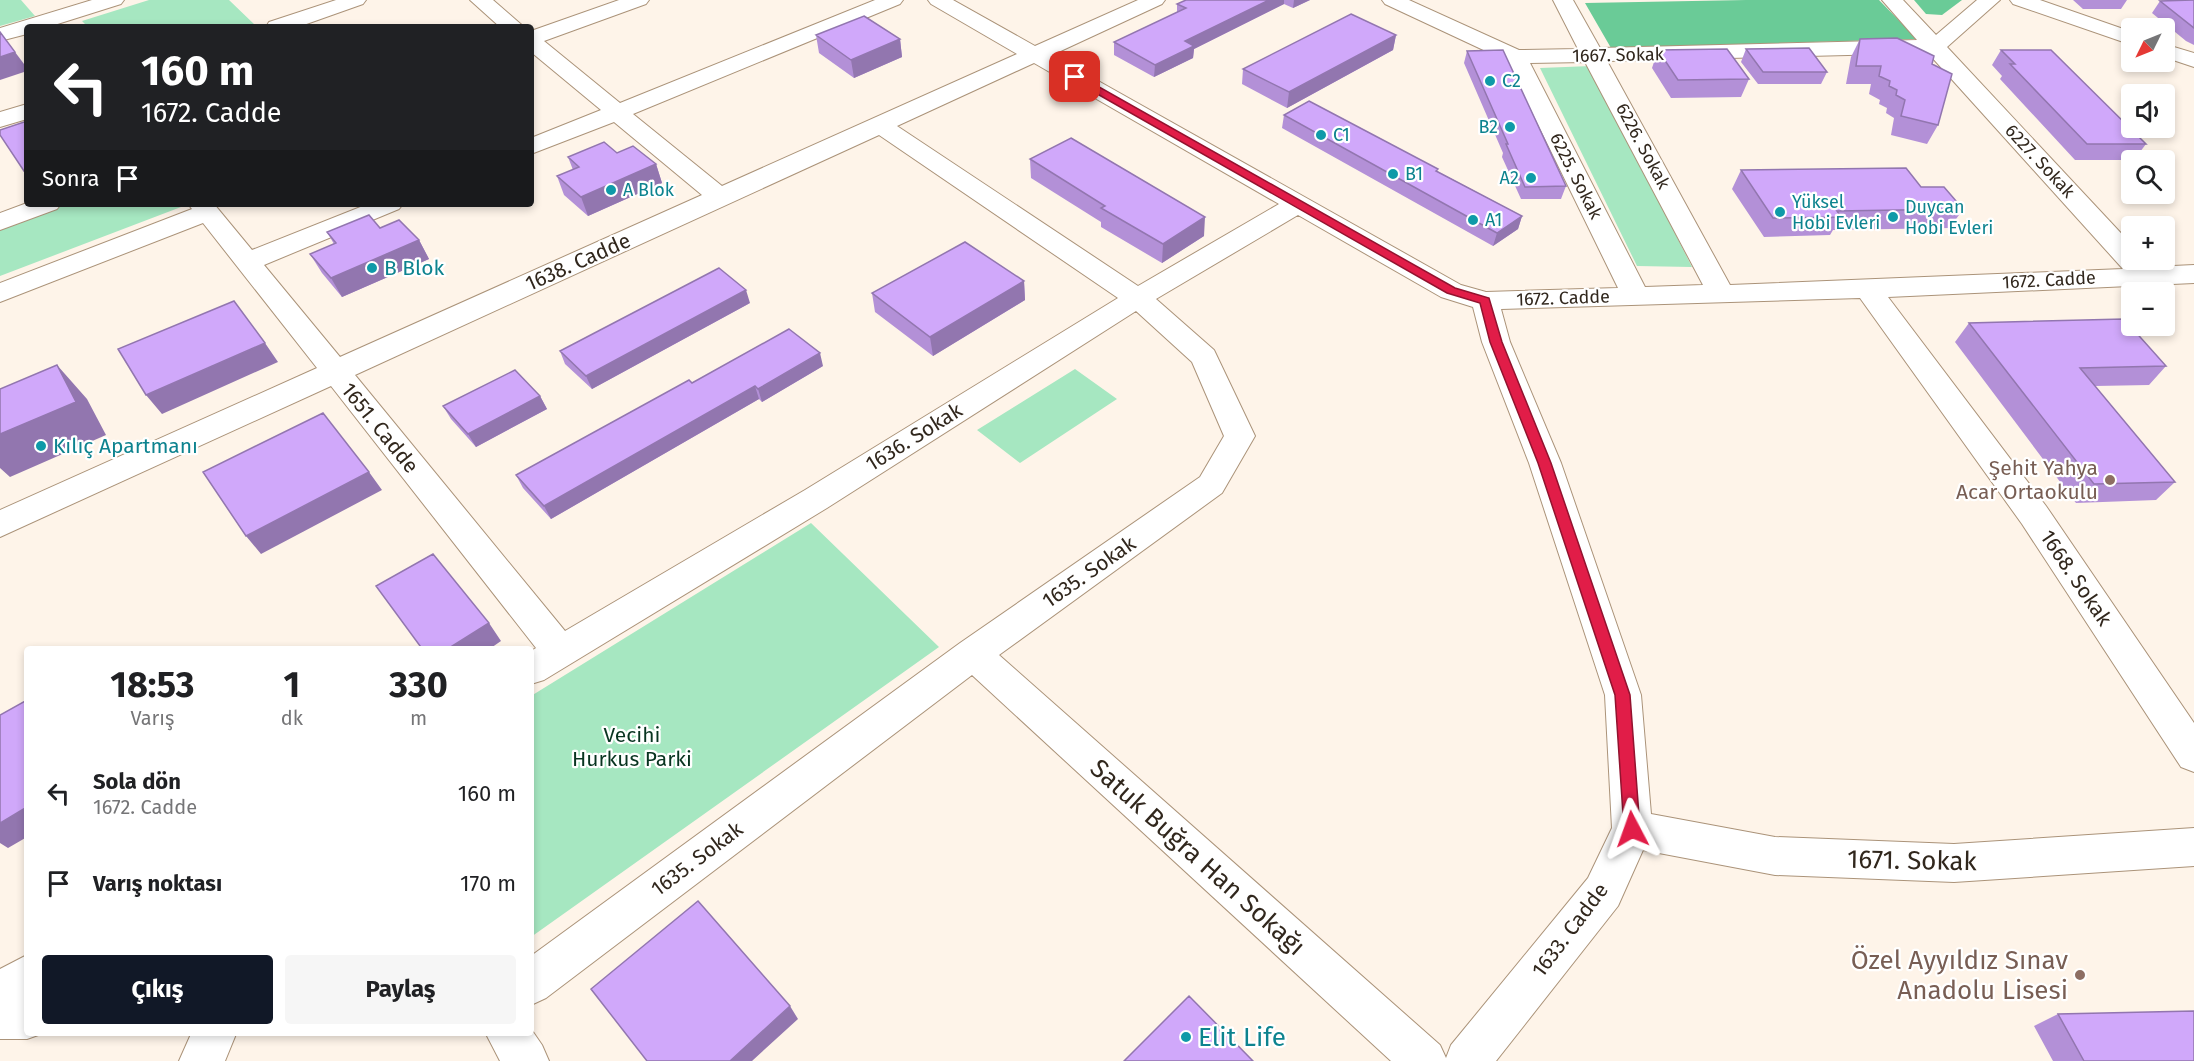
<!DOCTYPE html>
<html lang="tr">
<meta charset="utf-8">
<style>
:root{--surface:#fff;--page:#f6f6f6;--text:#202124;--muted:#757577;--accent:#111827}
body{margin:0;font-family:"Fira Sans",sans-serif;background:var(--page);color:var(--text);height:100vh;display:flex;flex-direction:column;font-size:22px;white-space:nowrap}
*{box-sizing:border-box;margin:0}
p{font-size:20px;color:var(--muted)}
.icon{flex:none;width:33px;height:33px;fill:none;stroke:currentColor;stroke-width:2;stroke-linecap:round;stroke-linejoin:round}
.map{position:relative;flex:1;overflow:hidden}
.side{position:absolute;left:24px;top:646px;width:510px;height:390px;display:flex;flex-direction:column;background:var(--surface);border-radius:6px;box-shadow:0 3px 9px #0003}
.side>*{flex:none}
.guide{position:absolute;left:24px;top:24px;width:510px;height:183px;border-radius:6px;box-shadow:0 3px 9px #0003;background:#202124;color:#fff;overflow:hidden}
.needle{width:39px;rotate:227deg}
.fabs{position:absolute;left:2121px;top:18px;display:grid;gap:12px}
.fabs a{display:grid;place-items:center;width:54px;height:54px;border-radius:6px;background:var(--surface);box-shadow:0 3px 9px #0003;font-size:30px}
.pin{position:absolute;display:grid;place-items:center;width:51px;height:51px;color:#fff;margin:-26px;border-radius:12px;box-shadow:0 3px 9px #0006}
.me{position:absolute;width:66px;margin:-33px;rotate:356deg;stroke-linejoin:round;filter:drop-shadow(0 0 4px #0008)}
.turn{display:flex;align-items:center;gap:21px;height:126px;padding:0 18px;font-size:27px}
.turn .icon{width:78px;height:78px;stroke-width:2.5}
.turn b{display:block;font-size:42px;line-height:51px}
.then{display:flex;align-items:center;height:57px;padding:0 18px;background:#0003;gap:12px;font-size:22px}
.eta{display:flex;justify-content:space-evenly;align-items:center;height:102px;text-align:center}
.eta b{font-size:36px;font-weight:700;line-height:42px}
.cta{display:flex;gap:12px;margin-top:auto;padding:12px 18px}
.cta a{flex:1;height:69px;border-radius:6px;background:var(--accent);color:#fff;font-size:24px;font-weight:700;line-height:69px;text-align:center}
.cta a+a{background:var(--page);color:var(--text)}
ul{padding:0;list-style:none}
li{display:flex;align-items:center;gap:18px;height:90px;padding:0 18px}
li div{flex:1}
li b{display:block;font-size:22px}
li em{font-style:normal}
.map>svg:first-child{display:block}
.green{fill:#a6e7c1}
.forest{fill:#6acb97}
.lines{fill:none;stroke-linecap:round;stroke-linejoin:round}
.minor-casing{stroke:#ab9379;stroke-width:2}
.minor{fill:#fff;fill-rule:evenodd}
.wall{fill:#b390d7}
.shaded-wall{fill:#9276af}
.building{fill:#d0a8fa;stroke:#9276af;stroke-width:1.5}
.route{fill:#e11d48;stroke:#92132f;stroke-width:1.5}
.culture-dot{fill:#0f9aa8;stroke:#fff;stroke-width:2}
.education-dot{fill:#8d6e63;stroke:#fff;stroke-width:2}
.labels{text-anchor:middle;stroke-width:4.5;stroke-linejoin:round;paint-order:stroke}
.far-street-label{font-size:18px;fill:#31271d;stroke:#fff}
.far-culture-label{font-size:18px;fill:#0d838f;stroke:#fff;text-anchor:start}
.street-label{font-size:21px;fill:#31271d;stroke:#fff}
.culture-label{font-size:21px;fill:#0d838f;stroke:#fff;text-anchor:start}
.education-label{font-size:21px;fill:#785e54;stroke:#fff;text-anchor:end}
.park-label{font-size:21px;fill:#083420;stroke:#fff}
.near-street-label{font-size:26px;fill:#31271d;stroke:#fff}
.near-education-label{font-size:26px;fill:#785e54;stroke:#fff;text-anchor:end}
.near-culture-label{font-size:26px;fill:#0d838f;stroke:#fff;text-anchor:start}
</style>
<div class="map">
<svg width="2194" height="1061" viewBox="0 0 2194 1061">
<rect width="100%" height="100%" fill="#fef4e9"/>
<path class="green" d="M0 0H21L35 16 0 26Z
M149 0H229L255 25 88 27 82 21Z
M1591 66 1692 267 1637 266 1540 68Z
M48 204H179L181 207 0 276V222Z
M1075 369 1117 399 1020 463 977 430Z
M811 523 939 647 531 937V696Z"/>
<path class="forest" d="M1746 0H1879L1917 39 1611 48 1585 3Z
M1914 0H1962L1942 15 1926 14Z"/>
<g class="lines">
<g class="minor-casing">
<path id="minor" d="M92 0H124L121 4 48 27H27V34L0 41V28Z
M336 0H366L363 4 298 27H266L269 22Z
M470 0H493L524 27H500Z
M619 0H649L646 4 544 41 620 103 875 0H903L900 4 633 114 722 186 1017 54 931 4 928 0H953L1035 46 1138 0H1165L1162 4 1052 55 1461 285 1486 292 1618 288 1507 61 1385 4 1382 0H1409L1519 50 1578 49 1553 0H1573L1600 48 1917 40 1882 0H1903L1936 35 1977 0H2000L1947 47 2132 245V260H2145L2152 267 2194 265V283L1888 297 2046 506 2194 723V772L2181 767 2022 524 1860 298 1501 309 1510 342 1561 463 1641 695 1651 814 1775 837 1954 844 2194 828V866L1954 882 1775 875 1643 850 1618 906 1496 1061H1391L972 675 546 998 531 1005V956L960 643 1200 477 1224 436 1192 362 1136 311 827 508 544 680 531 684V651L536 648 331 386 0 537V510L317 368 203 223 0 302V283L192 209 188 204H214L252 250 368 204H403L399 209 264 265 340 357 702 195 614 122 531 154V138L601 110 531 52V31ZM1928 53 2123 269 1730 285 1607 61ZM1585 62 1703 285 1645 287 1530 63ZM1034 63 1279 204 1138 286 897 126ZM879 135 1118 298 805 490 565 631 355 375ZM1298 215 1441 297 1473 307 1482 342 1529 463 1605 695 1612 828 1588 878 1451 1045 1446 1058 1440 1045 999 655 1222 493 1255 436 1214 350 1156 299Z
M2010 0H2040L2132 32V45L2013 4Z
M2164 44 2194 53V67L2164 57Z
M27 104V119L0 127V112Z
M27 203 61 204 57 209 0 230V213Z
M27 955V1034H41L27 1039H0V969Z
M531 1029 542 1045 549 1061H500L486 1034H531Z
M191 1034H236L225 1061H179Z"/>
</g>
<use href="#minor" class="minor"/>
</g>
<path class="wall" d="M1186 0H1310L1293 8 1284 4 1194 49 1193 58 1154 77 1114 55V42L1177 13V4Z
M2073 0H2127L2121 9H2083Z
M2194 0V45L2186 41 2152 13 2160 1Z
M816 35 900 39 902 57 854 78 819 53Z
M1396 35 1393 50 1287 108 1242 84 1243 69Z
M1860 39 1932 64 1938 125 1927 144 1891 135 1894 118 1886 113 1887 108 1879 104 1880 100 1869 94 1871 84H1846L1851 57Z
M1746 49 1827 72 1821 84H1758L1741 62Z
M1658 50 1749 79 1741 97 1671 98 1652 68Z
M2001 50 2146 144 2134 160H2075L2000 79 2002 76 1992 65Z
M1467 51 1566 186 1561 199H1521L1502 157 1503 153 1464 63Z
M1284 115 1438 169 1437 171 1522 216 1518 229 1493 246 1282 128Z
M617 153 656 164 662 183 588 216 564 195 557 176 573 170 568 157Z
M1030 159 1204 236 1162 263 1101 227V222L1031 178Z
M1741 170 1921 187 1963 209 1950 228 1833 230 1830 235 1764 237 1732 189Z
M380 228 419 240 429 259 342 297 322 273 310 254 334 244 327 232Z
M1024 281 1025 300 933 356 875 312 872 293Z
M750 303 592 389 565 364 560 351Z
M1969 323 2166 366 2149 385 2095 386 2175 482 2156 500 2076 503 1955 342Z
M823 366 762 402 759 399 551 519 523 488 516 475 692 383Z
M540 396 547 409 476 447 451 419 443 406Z
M2058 1014 2194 1061H2053L2034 1026Z"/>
<path class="shaded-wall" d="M1269 0H1284V4L1194 49 1193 58 1154 77 1155 65 1185 41Z
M1294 0H1310L1293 8Z
M1396 35 1393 50 1287 108 1289 92Z
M900 39 902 57 854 78 851 60Z
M15 52 27 68V71L0 80V57Z
M656 164 662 183 588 216 581 197Z
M1522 216 1518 229 1493 246 1497 233Z
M1205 217 1204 236 1162 263 1163 244Z
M419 240 429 259 342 297 331 278Z
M1024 281 1025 300 933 356 930 337Z
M746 290 750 303 592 389 586 376Z
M265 343 278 362 162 414 146 395Z
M820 353 823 366 762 402 758 389Z
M57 365 87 399 106 435 10 477 0 468V434Z
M755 386 759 399 551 519 544 506Z
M540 396 547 409 476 447 468 434Z
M369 472 382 490 261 554 246 536Z
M489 623 501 641 488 650H446Z
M27 807V837L8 848 0 843V823Z
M790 1006 798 1019 752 1061H730Z"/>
<path class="building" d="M1186 0H1269L1185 41 1194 46 1155 65 1114 42 1186 8 1177 4Z
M2193 0H2194V28L2160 1Z
M1351 14 1396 35 1289 92 1243 69Z
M864 16 900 39 851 60 816 35Z
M0 32 15 52 0 57Z
M1897 38 1934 56 1932 64 1952 74 1938 125 1901 116 1905 100 1896 95 1897 90 1889 86 1890 81 1879 76 1881 66H1856L1860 39Z
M1809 48 1827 72H1763L1746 49Z
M1727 49 1749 79 1678 80 1658 50Z
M1503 50 1566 186 1525 187 1506 144H1508L1467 51Z
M2001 50H2051L2146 144H2087L2010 64H2015Z
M1309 101 1438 169 1436 171 1522 216 1497 233 1284 115Z
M27 121V170L24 171 0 135V130Z
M1071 138 1205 217 1163 244 1101 208 1105 206 1030 159Z
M604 142 617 153 633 146 656 164 581 197 557 176 579 167 568 157Z
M1906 168 1921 187H1944L1963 209 1837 211 1841 217 1773 218 1741 170Z
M369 215 380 228 399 220 419 240 331 278 310 254 336 243 327 232Z
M965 242 1024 281 930 337 872 293Z
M719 268 746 290 586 376 560 351Z
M234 301 265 343 146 395 118 349Z
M2124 319 2166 366 2080 368 2175 482 2094 484 1969 323Z
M789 329 820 353 758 389 755 386 544 506 516 475 689 380 692 383Z
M57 365 76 402 0 434V389Z
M515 370 540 396 468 434 443 406Z
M323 413 369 472 246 536 203 472Z
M433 554 489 623 446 650H423L376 586Z
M27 700V807L0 823V715Z
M698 901 790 1006 730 1061H647L591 989Z
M1189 996 1253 1061H1124Z
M2194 1011V1061H2084L2058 1014Z"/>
<path class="route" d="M1071 75H1078L1455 288 1489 298 1502 342 1551 463 1630 695 1640 829 1638 835 1632 837 1626 835 1624 829 1615 695 1538 463 1490 342 1480 303 1447 293 1071 79Z"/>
<g class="culture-dot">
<circle cx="1490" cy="81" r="6"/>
<circle cx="1510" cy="127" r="6"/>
<circle cx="1321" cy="135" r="6"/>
<circle cx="1393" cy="174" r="6"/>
<circle cx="1531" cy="178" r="6"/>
<circle cx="611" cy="190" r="6"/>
<circle cx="1780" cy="212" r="6"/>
<circle cx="1893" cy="217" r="6"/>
<circle cx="1473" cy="220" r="6"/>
<circle cx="372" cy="268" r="6"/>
<circle cx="41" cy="446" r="6"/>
<circle cx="1186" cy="1037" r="6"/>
</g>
<g class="education-dot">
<circle cx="2110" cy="480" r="6"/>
<circle cx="2080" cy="975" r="6"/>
</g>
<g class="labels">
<g class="far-street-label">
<text transform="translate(1618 55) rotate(-1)" y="6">1667. Sokak</text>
<text transform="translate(1643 146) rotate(62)" y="6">6226. Sokak</text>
<text transform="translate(2040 161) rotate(47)" y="6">6227. Sokak</text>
<text transform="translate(1576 176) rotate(63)" y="6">6225. Sokak</text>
<text transform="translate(2049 280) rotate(-3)" y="6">1672. Cadde</text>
<text transform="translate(1563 298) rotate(-2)" y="6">1672. Cadde</text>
</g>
<g class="far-culture-label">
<text x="1502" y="87">C2</text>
<text x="1498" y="133" text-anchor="end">B2</text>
<text x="1333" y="141">C1</text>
<text x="1405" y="180">B1</text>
<text x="1519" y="184" text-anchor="end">A2</text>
<text x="623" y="196">A Blok</text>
<text x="1792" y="208">Yüksel<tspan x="1792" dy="21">Hobi Evleri</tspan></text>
<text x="1905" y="213">Duycan<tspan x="1905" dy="21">Hobi Evleri</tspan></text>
<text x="1485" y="226">A1</text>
</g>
<g class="street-label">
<text transform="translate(578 262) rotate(-24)" y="7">1638. Cadde</text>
<text transform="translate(380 428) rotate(51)" y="7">1651. Cadde</text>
<text transform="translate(914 437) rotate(-32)" y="7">1636. Sokak</text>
<text transform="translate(1089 572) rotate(-35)" y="7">1635. Sokak</text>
<text transform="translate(2076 578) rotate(56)" y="7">1668. Sokak</text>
<text transform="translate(697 859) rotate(-37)" y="7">1635. Sokak</text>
<text transform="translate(1570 930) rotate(-53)" y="7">1633. Cadde</text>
</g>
<g class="culture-label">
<text x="384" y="275">B Blok</text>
<text x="53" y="453">Kılıç Apartmanı</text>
</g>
<g class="education-label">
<text x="2098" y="475">Şehit Yahya<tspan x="2098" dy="24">Acar Ortaokulu</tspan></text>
</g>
<g class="park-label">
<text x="632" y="742">Vecihi<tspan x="632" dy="24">Hurkus Parki</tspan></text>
</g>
<g class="near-street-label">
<text transform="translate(1198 857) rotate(42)" y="9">Satuk Buğra Han Sokağı</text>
<text transform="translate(1912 860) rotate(1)" y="9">1671. Sokak</text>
</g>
<g class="near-education-label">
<text x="2068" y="969">Özel Ayyıldız Sınav<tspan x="2068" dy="30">Anadolu Lisesi</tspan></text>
</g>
<g class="near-culture-label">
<text x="1198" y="1046">Elit Life</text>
</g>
</g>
</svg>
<div class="fabs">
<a><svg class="needle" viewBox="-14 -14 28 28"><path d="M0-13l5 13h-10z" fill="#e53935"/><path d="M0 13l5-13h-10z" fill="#757577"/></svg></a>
<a><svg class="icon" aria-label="sound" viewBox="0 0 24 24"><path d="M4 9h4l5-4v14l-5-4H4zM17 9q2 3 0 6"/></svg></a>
<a><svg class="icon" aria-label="search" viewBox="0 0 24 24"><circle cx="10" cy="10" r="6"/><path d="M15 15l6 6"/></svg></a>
<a>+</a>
<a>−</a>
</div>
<div class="pin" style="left:1075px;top:77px;background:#d93025"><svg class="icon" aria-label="arrive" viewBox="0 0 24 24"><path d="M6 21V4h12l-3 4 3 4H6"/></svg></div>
<svg class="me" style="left:1632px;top:829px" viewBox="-20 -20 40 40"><path d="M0-17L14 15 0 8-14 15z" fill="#e11d48" stroke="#fff" stroke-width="4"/></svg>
<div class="guide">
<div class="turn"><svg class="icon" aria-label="left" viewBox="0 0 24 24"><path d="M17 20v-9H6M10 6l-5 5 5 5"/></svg><div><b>160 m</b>1672. Cadde</div></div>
<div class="then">Sonra<svg class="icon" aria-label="arrive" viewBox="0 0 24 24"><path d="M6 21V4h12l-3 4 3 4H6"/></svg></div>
</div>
<section class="side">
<div class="eta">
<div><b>18:53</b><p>Varış</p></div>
<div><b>1</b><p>dk</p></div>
<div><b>330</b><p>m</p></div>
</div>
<ul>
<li><svg class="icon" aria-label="left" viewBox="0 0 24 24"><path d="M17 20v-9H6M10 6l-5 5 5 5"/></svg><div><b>Sola dön</b><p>1672. Cadde</p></div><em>160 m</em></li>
<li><svg class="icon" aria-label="arrive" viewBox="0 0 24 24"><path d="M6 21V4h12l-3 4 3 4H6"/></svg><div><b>Varış noktası</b></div><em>170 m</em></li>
</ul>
<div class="cta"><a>Çıkış</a><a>Paylaş</a></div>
</section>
</div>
